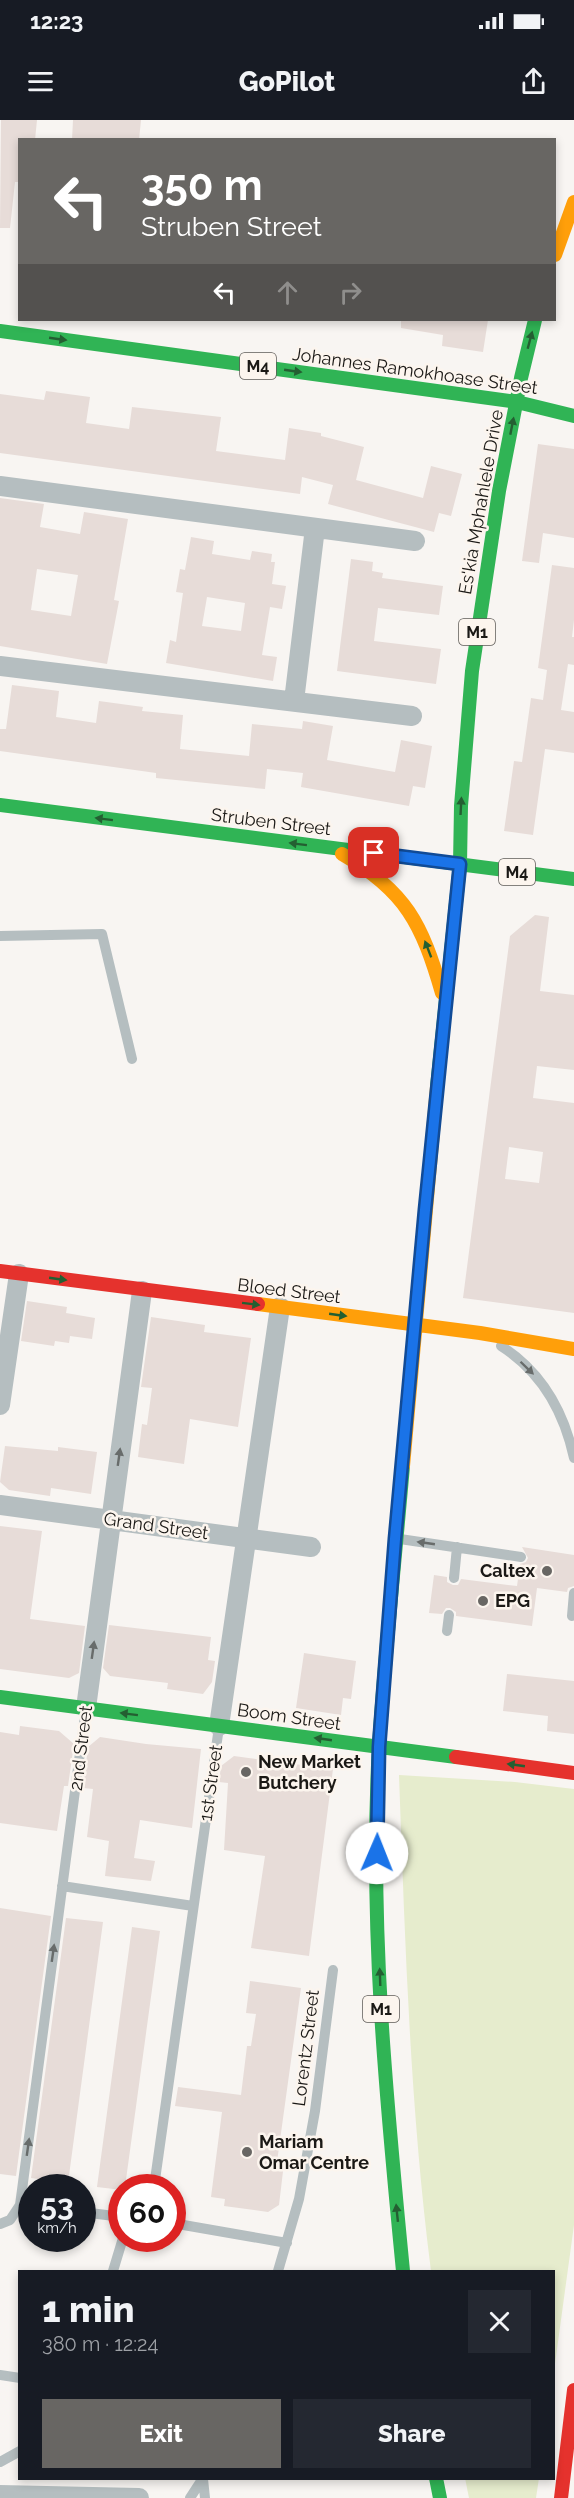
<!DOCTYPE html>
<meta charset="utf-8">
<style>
:root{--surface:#171b24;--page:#242831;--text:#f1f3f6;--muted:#9ea1a6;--accent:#686663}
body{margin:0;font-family:Raleway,sans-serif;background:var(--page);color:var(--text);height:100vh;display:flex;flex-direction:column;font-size:22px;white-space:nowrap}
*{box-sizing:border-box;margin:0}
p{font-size:20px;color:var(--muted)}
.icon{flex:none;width:33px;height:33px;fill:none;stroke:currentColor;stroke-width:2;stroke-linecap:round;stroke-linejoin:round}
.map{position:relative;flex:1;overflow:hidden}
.side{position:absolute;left:18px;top:2150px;width:537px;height:210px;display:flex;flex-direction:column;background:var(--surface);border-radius:0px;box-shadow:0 3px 9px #0003}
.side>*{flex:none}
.hud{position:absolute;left:18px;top:18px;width:538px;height:183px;border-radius:0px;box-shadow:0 3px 9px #0003;background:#686663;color:#fff;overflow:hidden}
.speed{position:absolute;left:18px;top:2054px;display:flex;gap:12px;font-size:30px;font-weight:700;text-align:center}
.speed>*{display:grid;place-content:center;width:78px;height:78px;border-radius:50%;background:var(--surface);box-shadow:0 3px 9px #0003;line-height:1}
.speed small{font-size:15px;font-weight:400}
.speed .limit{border:9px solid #d22;background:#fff;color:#111}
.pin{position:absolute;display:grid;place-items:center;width:51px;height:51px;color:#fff;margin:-26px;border-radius:12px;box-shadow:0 3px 9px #0006}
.me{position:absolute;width:66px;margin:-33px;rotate:1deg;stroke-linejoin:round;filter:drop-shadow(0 0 4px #0008)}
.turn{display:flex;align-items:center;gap:21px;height:126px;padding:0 24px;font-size:27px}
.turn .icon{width:78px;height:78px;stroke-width:2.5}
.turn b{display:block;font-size:42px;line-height:51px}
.lanes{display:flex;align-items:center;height:57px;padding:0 24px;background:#0003;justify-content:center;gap:30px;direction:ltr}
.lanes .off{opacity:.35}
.round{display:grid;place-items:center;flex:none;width:63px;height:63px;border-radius:0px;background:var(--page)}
.headline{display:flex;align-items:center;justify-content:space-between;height:102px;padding:0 24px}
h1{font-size:36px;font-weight:800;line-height:45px}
.primary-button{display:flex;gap:12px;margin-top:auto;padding:12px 24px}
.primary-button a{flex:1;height:69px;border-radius:0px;background:var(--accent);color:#fff;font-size:24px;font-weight:800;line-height:69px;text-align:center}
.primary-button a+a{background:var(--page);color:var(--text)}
.status{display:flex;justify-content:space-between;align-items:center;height:42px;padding:0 30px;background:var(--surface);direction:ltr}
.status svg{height:16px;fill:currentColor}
header{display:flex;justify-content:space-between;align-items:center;height:78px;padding:0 24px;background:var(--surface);font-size:27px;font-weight:800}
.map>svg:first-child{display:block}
.green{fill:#e6eccd}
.building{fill:#e7dcd8;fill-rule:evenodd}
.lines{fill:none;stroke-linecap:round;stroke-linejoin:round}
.lane{stroke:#b5bec0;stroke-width:10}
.street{stroke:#b5bec0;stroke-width:20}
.fast{stroke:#30b455;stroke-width:14}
.slow{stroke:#ff9f0a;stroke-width:14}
.jam{stroke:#e5322d;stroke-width:14}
.oneway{fill:#245f32}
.oneway2{fill:#686c6b}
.route-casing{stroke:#114b97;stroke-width:15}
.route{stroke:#1a73e8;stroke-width:10}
.poi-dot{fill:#686663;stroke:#fcf5ee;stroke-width:2}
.labels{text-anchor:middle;stroke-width:5;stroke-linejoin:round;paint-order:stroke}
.shield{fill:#fcf5ee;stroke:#5e5b57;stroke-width:1.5}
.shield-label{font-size:16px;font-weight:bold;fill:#1b1916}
.street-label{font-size:18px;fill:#1b1916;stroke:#fcf5ee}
.poi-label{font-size:18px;font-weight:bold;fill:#1b1916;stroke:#fcf5ee;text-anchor:start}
</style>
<div class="status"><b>12:23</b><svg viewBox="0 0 49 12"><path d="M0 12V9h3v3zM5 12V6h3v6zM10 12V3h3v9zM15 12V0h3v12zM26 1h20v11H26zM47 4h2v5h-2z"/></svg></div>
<header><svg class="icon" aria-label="menu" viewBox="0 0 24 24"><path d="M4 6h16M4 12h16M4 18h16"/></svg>GoPilot<svg class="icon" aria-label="share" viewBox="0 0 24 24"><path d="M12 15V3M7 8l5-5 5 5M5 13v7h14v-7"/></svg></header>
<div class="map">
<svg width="574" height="2378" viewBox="0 0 574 2378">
<rect width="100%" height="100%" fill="#f8f5f2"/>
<path class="green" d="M399 1655 515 1662 574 1669V2105L554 2251V2151H431C410 1987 405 1821 399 1655Z
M465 2358H539L536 2378H469Z"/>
<path class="building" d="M1 0H37L35 20H20V62H15L10 108H0Z
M73 0H141L139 20H72Z
M401 200H488L483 232 442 226 443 215 401 208Z
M46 271 90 277 86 303 129 309 132 287 221 297 216 331 285 340 289 308 321 313V316L364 327 356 360 423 378 431 346 462 354 451 396 439 393 434 412 328 384 333 365 302 357 300 374 0 333V274L44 280Z
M538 324 574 329V418L543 413 539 443 522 441Z
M0 378 44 384 40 407 80 414 84 392 128 399 114 480 119 481 107 544 0 526ZM37 449 78 455 71 496 31 490Z
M191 417 214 421 212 434 250 440 252 431 272 434 271 442H275L272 464 286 466 282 489 270 487 262 535 277 537 273 561 166 543 170 520 176 522 183 473 176 472 180 449 185 450ZM207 477 245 483 241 511 202 506Z
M351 439 373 442 372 451 383 453 382 458 443 466 439 495 378 488 374 521 441 529 436 564 337 551Z
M552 445 574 448V500L572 517H574V545L568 544 561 590 574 592V633L545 629 533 715 504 711 514 641 522 642 531 578 543 580 547 550 538 548Z
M12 565 59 571 56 597 96 603 99 581 143 587 142 591 183 595 180 629 249 636 252 604 302 609 303 601 333 606 327 640 395 652 401 620 432 626 425 668 413 666 409 686 301 667 303 653 267 649 265 669 156 658V653L0 631V609H6Z
M535 795 549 797 540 871 574 875V950L537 946 533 978 574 983V1193L463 1178 510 816ZM509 1027 543 1032 539 1063 505 1059Z
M27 1181 67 1187 66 1193 95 1198 92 1219 70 1216 69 1223 55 1221 54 1226 21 1221Z
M151 1197 205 1205 204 1212 251 1218 238 1307 190 1299 184 1344 138 1337 142 1304 147 1305 152 1268 141 1267Z
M5 1326 58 1331V1327L97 1332 91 1374 51 1368 50 1376 9 1370 0 1362Z
M0 1406 42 1411 30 1499 85 1506 79 1553 69 1558 0 1549Z
M522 1427 574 1435V1466L568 1468 567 1472 537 1468 532 1506 456 1496V1492L450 1488H446L442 1494 429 1493 434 1455 447 1457V1462L453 1465H458L461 1459 517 1466 520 1444 526 1442 528 1438Z
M109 1505 211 1517 208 1540 215 1541 212 1562 203 1574 167 1569 168 1563 110 1556 103 1548Z
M304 1533 356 1541 351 1579 343 1578 341 1595 296 1588Z
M507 1554 574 1561V1614L547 1611 548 1596 503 1591Z
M20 1606 59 1611 74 1624 68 1666H64L57 1711 0 1703V1612L19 1615Z
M100 1617 146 1624 201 1629 192 1708 140 1700 134 1738 155 1741 151 1761 105 1756 109 1721 87 1717 93 1669 83 1668 88 1627Z
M234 1636 333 1649 309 1836 251 1828 265 1736 224 1730 228 1663 219 1662 221 1646Z
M0 1788 51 1796 16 2056 0 2054Z
M66 1798 103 1802 68 2063 31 2058Z
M132 1807 160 1811 125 2067H122V2070L97 2067Z
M250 1861 301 1868 277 2042 284 2043 279 2085 268 2092 224 2086 225 2079 211 2077 222 1992 175 1986 178 1967 241 1975 247 1926H251L256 1894 246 1893Z"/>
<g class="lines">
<path class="lane" d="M0 816 102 814 132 939
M501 1226C542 1252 564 1292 574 1338
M400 1419 521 1437
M454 1458 457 1427
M572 1496 574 1473
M447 1511 449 1495
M62 1766 193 1786
M154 2067 219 1607
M20 2085 86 1588
M82 2092 122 2097
M172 2103 287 2123
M0 2104 10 2100 20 2085 32 2086
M113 2151 123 2118
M278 2151 299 2079 315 1991 333 1850
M0 2255 20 2258
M0 2342 20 2331
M203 2359 205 2378
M190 2378 203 2358"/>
<path class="street" d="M0 366 415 421
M0 546 412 596
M294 581 315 408
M0 1285 19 1154
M0 1385 311 1427
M86 1588 142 1171
M219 1606 280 1187
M0 2375 139 2378"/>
<path class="fast" d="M0 211 517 282 574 296
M0 685 574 759
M437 967 460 744 461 686 472 551 499 371 521 258 535 200
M0 1577 456 1637
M403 2151C386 1977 369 1801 379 1626 385 1532 395 1439 403 1346
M436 2358 440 2378"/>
<path class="slow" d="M555 135 574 82
M342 734C406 771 422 804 442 873
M258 1184 480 1213 574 1229
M403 1346 437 967"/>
<path class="jam" d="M0 1151 258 1184
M456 1637 574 1653
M561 2378 574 2270"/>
</g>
<defs><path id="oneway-solid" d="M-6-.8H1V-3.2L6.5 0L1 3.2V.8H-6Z" transform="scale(1.5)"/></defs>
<g class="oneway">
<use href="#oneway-solid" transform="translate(58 219) rotate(8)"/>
<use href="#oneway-solid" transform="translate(530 220) rotate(-75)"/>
<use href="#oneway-solid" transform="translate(293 251) rotate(8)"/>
<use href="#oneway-solid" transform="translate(512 306) rotate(-79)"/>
<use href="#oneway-solid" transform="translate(461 686) rotate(-87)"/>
<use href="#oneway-solid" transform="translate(104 699) rotate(-173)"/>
<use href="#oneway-solid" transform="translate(298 724) rotate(-173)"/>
<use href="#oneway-solid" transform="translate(428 829) rotate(-111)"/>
<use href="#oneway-solid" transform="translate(58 1159) rotate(8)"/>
<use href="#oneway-solid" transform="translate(251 1184) rotate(7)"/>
<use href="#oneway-solid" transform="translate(338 1195) rotate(8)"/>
<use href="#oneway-solid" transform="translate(129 1594) rotate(-173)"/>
<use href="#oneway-solid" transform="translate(323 1619) rotate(-172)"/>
<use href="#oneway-solid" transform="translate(516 1645) rotate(-172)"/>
<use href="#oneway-solid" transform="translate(380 1857) rotate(-92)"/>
<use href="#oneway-solid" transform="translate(397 2093) rotate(-96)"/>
</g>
<g class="oneway2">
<use href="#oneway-solid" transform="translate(527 1248) rotate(44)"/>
<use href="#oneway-solid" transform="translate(119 1337) rotate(-82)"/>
<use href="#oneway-solid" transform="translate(426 1423) rotate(-172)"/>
<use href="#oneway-solid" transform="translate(93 1530) rotate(-82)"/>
<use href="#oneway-solid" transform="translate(53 1833) rotate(-82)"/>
<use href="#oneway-solid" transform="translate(28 2027) rotate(-82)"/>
</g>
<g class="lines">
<g class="route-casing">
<path id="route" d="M374 733 460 744 425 1090 395 1419 379 1627 377 1733"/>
</g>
<use href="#route" class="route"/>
</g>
<g class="poi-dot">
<circle cx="547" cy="1451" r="6"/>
<circle cx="483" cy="1481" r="6"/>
<circle cx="246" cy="1652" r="6"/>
<circle cx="247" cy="2032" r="6"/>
</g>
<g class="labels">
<g class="shield">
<rect x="240" y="233" width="36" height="26" rx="4.5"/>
<rect x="459" y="499" width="36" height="26" rx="4.5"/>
<rect x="499" y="739" width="36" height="26" rx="4.5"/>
<rect x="363" y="1876" width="36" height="26" rx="4.5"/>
</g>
<g class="shield-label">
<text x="258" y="252">M4</text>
<text x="477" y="518">M1</text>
<text x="517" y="758">M4</text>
<text x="381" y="1895">M1</text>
</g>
<g class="street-label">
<text transform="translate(415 251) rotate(8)" y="6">Johannes Ramokhoase Street</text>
<text transform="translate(481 382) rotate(-80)" y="6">Es'kia Mphahlele Drive</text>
<text transform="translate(271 702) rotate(7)" y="6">Struben Street</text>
<text transform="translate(289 1171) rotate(7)" y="6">Bloed Street</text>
<text transform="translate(156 1406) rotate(8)" y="6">Grand Street</text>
<text transform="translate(289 1597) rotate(8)" y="6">Boom Street</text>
<text transform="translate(81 1628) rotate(-83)" y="6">2nd Street</text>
<text transform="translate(211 1663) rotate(-82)" y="6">1st Street</text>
<text transform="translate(306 1928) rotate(-83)" y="6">Lorentz Street</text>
</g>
<g class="poi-label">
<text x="535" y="1457" text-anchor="end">Caltex</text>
<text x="495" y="1487">EPG</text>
<text x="258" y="1648">New Market<tspan x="258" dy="21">Butchery</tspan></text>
<text x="259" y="2028">Mariam<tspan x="259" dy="21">Omar Centre</tspan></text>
</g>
</g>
</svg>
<div class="speed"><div>53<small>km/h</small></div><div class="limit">60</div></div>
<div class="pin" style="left:374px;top:733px;background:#d93025"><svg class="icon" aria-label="arrive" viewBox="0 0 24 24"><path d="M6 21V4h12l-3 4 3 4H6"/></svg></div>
<svg class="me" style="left:377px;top:1733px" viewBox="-20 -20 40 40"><circle r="19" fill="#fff"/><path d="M0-13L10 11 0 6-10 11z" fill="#1a73e8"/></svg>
<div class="hud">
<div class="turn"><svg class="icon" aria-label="left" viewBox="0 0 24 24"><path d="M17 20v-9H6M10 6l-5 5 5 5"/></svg><div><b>350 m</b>Struben Street</div></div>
<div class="lanes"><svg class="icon" aria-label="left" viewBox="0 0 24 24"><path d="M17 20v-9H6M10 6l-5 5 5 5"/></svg><svg class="icon off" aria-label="ahead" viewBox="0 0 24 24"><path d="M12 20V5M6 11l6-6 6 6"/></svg><svg class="icon off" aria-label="right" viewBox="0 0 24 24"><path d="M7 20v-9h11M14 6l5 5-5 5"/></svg></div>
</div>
<section class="side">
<div class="headline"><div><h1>1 min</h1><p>380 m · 12:24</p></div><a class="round"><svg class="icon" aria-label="close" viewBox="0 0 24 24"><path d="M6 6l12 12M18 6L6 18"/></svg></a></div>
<div class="primary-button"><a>Exit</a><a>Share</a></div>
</section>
</div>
